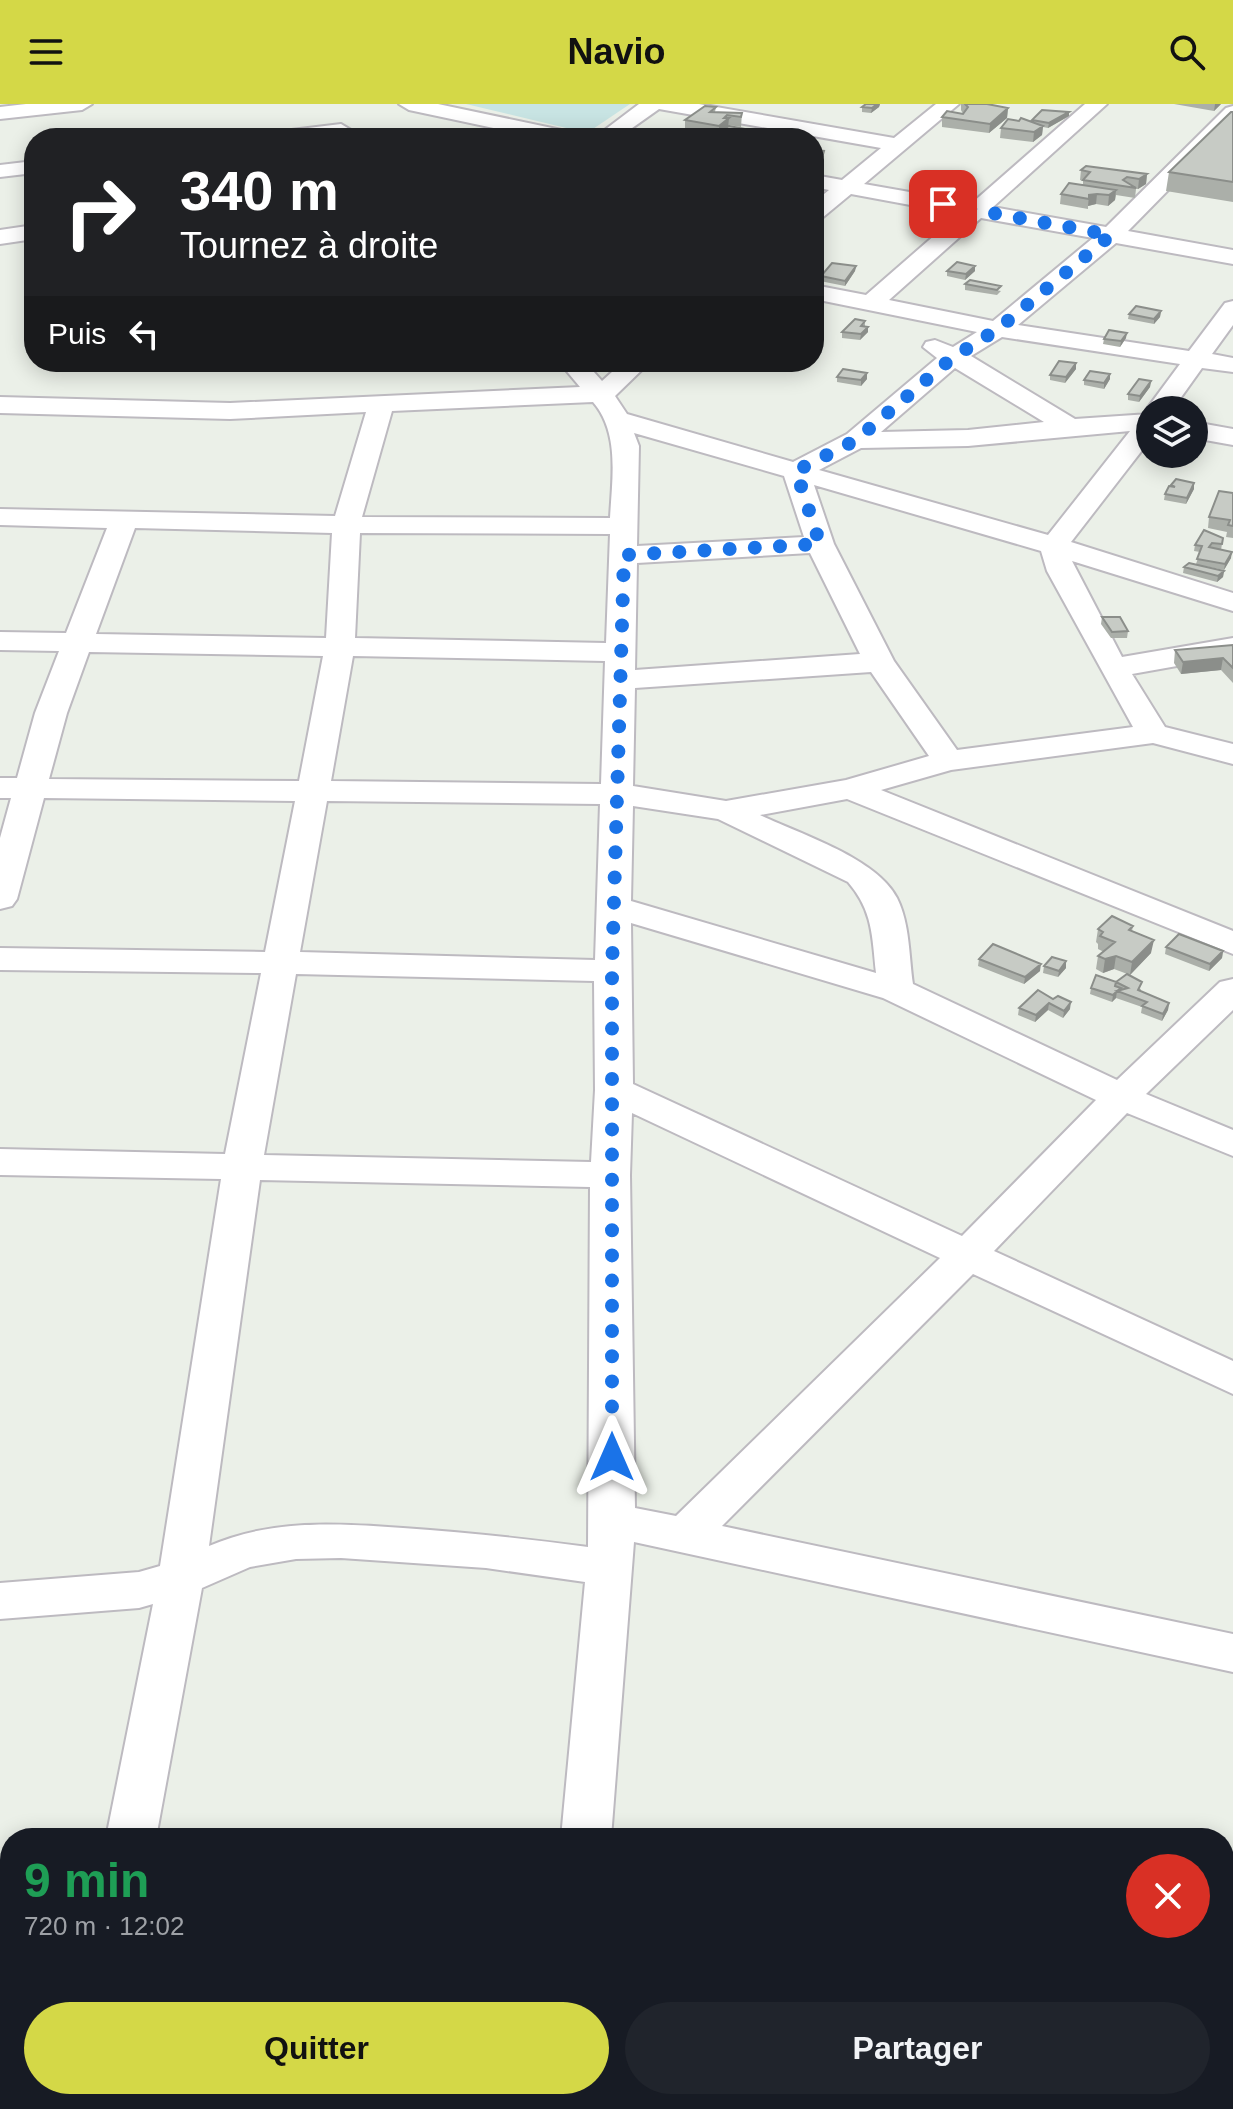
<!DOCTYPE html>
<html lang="fr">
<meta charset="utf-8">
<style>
:root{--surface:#171b24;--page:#20242c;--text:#f1f3f6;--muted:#9ea1a6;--accent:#d4d847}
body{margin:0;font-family:Arial,sans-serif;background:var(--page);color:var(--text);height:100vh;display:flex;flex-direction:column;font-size:30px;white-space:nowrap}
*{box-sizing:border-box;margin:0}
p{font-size:26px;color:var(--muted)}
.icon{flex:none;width:44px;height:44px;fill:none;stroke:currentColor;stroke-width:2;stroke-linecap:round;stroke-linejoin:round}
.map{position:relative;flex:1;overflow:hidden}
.side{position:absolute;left:0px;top:1724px;width:1234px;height:282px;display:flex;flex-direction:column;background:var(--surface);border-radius:32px 32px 0 0;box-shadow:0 4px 20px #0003}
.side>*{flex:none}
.top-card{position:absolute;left:24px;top:24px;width:800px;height:244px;border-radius:32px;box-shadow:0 4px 20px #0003;background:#202124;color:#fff;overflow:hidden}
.tools{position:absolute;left:1136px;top:292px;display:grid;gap:16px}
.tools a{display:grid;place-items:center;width:72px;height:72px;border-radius:50%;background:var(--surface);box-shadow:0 4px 20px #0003;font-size:40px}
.pin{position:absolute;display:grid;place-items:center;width:68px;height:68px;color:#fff;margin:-34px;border-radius:16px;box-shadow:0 4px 12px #0006}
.me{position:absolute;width:88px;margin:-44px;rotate:0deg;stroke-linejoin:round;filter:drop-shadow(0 0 6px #0008)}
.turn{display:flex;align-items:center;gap:28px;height:168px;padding:0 24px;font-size:36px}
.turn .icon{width:104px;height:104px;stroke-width:2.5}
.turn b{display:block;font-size:56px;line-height:68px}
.then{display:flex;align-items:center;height:76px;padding:0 24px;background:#0003;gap:16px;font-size:30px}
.round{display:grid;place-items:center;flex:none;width:84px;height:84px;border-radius:42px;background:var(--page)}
.head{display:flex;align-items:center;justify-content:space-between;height:136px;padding:0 24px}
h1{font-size:48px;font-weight:700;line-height:60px;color:#1e9e55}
.action{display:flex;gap:16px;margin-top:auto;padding:16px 24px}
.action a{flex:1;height:92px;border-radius:48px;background:var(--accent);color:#111;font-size:32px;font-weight:700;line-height:92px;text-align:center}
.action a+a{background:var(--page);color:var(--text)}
header{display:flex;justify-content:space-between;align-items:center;height:104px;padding:0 24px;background:var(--accent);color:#111;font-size:36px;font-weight:700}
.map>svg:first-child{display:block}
.green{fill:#c8e4e3}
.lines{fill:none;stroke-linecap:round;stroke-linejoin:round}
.street-casing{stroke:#bdbac0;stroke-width:4}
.street{fill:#fff;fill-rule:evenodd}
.wall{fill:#abafa9}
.shaded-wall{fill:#8b8e8a}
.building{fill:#c7cbc5;stroke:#8b8e8a;stroke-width:2}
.route{stroke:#1a73e8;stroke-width:14;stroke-dasharray:0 25.2}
</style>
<header><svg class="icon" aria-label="menu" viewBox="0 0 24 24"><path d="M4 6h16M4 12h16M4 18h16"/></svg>Navio<svg class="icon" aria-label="search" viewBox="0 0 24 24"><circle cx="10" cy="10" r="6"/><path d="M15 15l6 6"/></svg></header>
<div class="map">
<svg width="1233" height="2005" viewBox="0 0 1233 2005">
<rect width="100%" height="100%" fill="#ebf0e8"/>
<path class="green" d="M466 0H630L587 29Z"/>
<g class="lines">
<g class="street-casing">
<path id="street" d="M26 0H92L82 6 0 15V3Z
M399 0H438L571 28 581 34H541L409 6Z
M639 0H699L894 34 936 0H959L864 80 972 99 1085 0H1107L993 103 1106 123 1226 4 1233 2V20L1128 127 1233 146V160L1116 139 1018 221 1189 247 1225 199 1233 197V221L1212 250 1233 254V268L1202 264 1172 306H1150V336L1071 438 1233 489V507L1072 457 1122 553 1233 534V552L1132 570 1165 623 1233 640V660L1153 639 951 666 881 686 1233 827V850L847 695 760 711C800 730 877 754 897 794 910 820 909 853 913 880L1117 976 1220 878 1233 875V906L1146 990 1233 1026V1052L1127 1009 994 1147 1233 1257V1290L973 1170 722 1422 1233 1530V1568L634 1438 611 1734H561L585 1478 486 1464 341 1454 296 1455 250 1463 202 1484 156 1734H106L153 1500 139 1504 0 1515V1479L139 1468 160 1462 221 1075 0 1071V1045L225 1050 261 869 0 866V844L265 848 295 697 44 694 17 795 12 802 0 805V734L11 694H0V674H17L35 609 59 547 0 546V528L66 529 107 424 0 421V405L335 412 366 308 230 315 0 309V293L230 299 580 283 559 258H585L602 277 623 258H650L615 292 627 310 793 358 847 330 937 254 923 243 926 238 935 236 953 243 977 228 814 195V181L866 191 959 110 851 90 822 114 814 116V98L829 86 814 83V71L842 76 881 44 659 5 618 34H594ZM981 114 1093 134 993 217 889 196ZM1002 233 1180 260 1146 306 1149 310 1075 315 971 252ZM955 264 1044 318 968 326 881 328ZM593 298C620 329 612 375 610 414L362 413 392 307ZM1130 327 1048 431 819 366 861 344 968 342ZM634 329 784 372 804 433 637 442 639 342ZM814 381 1041 447 1047 467 1133 623 957 646 894 557 834 440ZM135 424 332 429 326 534 96 530ZM360 429 610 430 606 539 355 534ZM810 449 860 550 635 566 637 459ZM89 548 323 552 299 677 49 675 67 609ZM353 552 605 557 601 680 331 677ZM871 568 929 652 846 676 726 697 633 682 635 584ZM327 697 600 700 595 856 300 848ZM633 702 718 715 848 778C873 807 872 832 876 869L631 797ZM631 819 883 894 1096 996 962 1132 633 980ZM296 870 594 877 595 986 591 1058 264 1051ZM632 1009 940 1154 676 1412 635 1404 630 1071ZM260 1076 590 1083 588 1443C526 1435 465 1428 403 1424 337 1419 271 1415 209 1442Z
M341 20 351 26 348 30 326 34H265L275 28Z
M34 57V69L0 73V61Z
M34 121V135L0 140V126Z
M1194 318 1233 325V341L1194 334Z
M51 1996H107L106 2005H50Z
M517 1996H573L571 2005H515Z"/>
</g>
<use href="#street" class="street"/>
</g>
<path class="wall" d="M866 0H880L879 3 871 9 862 8V3Z
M961 0H987L1008 4 1007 14 989 29 942 23V13L963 10 961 6Z
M1174 0H1221L1214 7Z
M716 3 715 8 742 9 741 23 729 21V22L761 33 730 34 721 32V30L719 32 685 26V16Z
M1233 8V98L1166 87 1169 68Z
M1069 12 1048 24 1043 23 1042 31 1033 38 1000 34 1001 24 1019 17 1032 18V16Z
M814 46 824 52 821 59 814 58Z
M1081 66 1147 70 1146 80 1138 85H1136L1135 94 1116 91 1115 96 1108 102 1096 100 1088 102V105L1060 100 1061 90 1083 81V77L1080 76Z
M856 162 855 167 845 182 820 177 821 172Z
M975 162V167L965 176 947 172V167Z
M965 180 1001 187 997 191 965 186Z
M1161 207 1160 213 1154 220 1128 215 1129 210Z
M865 217V222L868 223V228L860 236 842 234V228Z
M1126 234 1120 243 1103 240 1104 235Z
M1076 259V265L1065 279 1050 276V271Z
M1110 270V275L1104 285 1084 281V276Z
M837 273 867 275 861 282 837 278Z
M1151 277 1150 283 1139 298 1128 296V290Z
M1171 381 1194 385 1186 400 1164 396 1165 390Z
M1233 389V434L1226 433 1227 428 1208 424 1209 413Z
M1223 434 1221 446 1231 454 1224 466 1204 462 1224 467 1223 473 1217 478 1183 469 1184 463 1196 460 1200 448 1194 447 1195 441Z
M1102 513 1128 527 1127 534H1111L1101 520Z
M1233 541V579L1221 566 1181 570 1174 559 1175 546Z
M1133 822 1132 827 1151 849 1130 871 1114 865 1103 869 1096 865 1098 852 1104 848 1098 845V840L1096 838 1098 825Z
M1166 843 1223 847 1222 854 1209 867 1165 850Z
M979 855 1040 867 1024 880 978 862Z
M1044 862 1066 864 1058 873 1043 869Z
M1116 878 1141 885 1140 887 1169 899 1168 906 1162 917 1141 909 1142 903 1116 894 1112 898 1090 890 1091 884Z
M1038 886 1070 905 1063 914 1048 906 1035 918 1018 911 1019 904Z"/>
<path class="shaded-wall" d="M877 0H880L879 3 871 9 872 4Z
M1215 0H1221L1214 7Z
M1008 4 1007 14 989 29 990 20Z
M1069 8V12L1048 24 1049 19Z
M727 11V16L729 14 728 24 721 27V30L719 32V22Z
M1043 22 1042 31 1033 38 1034 28Z
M1147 70 1146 80 1138 85 1139 75Z
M1116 86 1115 96 1108 102 1109 91Z
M1097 90 1096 100 1088 102 1089 91Z
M856 162 855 167 845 182V177Z
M975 162V167L965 176 966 170Z
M1161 207 1160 213 1154 220V215Z
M868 223V228L860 236 861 230Z
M1127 229 1126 234 1120 243 1121 237Z
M1076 259V265L1065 279 1066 273Z
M867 269V275L861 282V276Z
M1110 270V275L1104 285V279Z
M1151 277 1150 283 1139 298 1140 292Z
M1194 379V385L1186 400 1187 394Z
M1232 448 1231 454 1224 466 1225 460Z
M1224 467 1223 473 1217 478 1218 472Z
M1223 554 1221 566 1181 570 1183 558Z
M1154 836 1151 849 1130 871 1132 858Z
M1223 847 1222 854 1209 867 1210 860Z
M1116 852 1114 865 1103 869 1105 855Z
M1066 857V864L1058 873 1059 867Z
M1041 860 1040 867 1024 880 1025 873Z
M1121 884 1120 888 1117 887 1116 894 1112 898 1113 891 1117 887Z
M1071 898 1070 905 1063 914 1064 907Z
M1049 899 1048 906 1035 918 1036 911Z
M1169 899 1168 906 1162 917 1163 910Z"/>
<path class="building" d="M866 0H877L872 4 862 3Z
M965 0H987L1008 4 990 20 942 13 947 7 963 10 968 3Z
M705 2 716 3 710 8 742 9 741 13 727 11 724 14H729L719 22 685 16Z
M1042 6 1069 8 1049 19 1032 16Z
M1231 8H1233V78L1169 68Z
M1021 14 1043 22 1034 28 1001 24 1008 15 1019 17Z
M729 22 761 28 753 33 721 27Z
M814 46 824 47 822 54 814 53Z
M1086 62 1147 70 1139 75 1127 73 1123 76 1136 84 1083 76 1090 68 1081 66Z
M1069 79 1116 86 1109 91 1097 90 1089 91V95L1061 90Z
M957 158 975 162 966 170 947 167Z
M832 159 856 162 845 177 821 172Z
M970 176 1001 182 997 186 965 180Z
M1136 202 1161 207 1154 215 1129 210Z
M855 215 865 217 861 222 868 223 861 230 842 228Z
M1109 226 1127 229 1121 237 1104 235Z
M1059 257 1076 259 1066 273 1050 271Z
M843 265 867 269 861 276 837 273Z
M1090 267 1110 270 1104 279 1084 276Z
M1139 275 1151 277 1140 292 1128 290Z
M1176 375 1194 379 1187 394 1165 390 1169 382 1175 383 1171 381Z
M1219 387 1233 389V422L1228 421 1230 416 1209 413Z
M1204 426 1223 434 1222 440 1212 439 1209 443 1232 448 1225 460 1197 455 1202 442 1195 441Z
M1189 459 1224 467 1218 472 1184 463Z
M1102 513H1120L1128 527 1112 528Z
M1233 541V564L1223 554 1183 558 1175 546Z
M1112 812 1133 822 1129 826 1154 836 1132 858 1116 852 1105 855 1098 852 1115 838 1100 832 1103 828 1098 825Z
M1179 830 1223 847 1210 860 1166 843Z
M993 840 1041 860 1025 873 979 855Z
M1052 853 1066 857 1059 867 1044 862Z
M1127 870 1142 878 1138 886 1169 899 1163 910 1142 902 1147 898 1117 887 1128 884 1116 878 1115 882 1121 884 1117 887 1113 891 1091 884 1096 871 1116 878Z
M1038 886 1053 895 1058 892 1071 898 1064 907 1049 899 1036 911 1019 904Z"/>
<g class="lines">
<path class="route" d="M612 1353V867L624 451 820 440 796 367 856 336 952 254 998 225 1111 131 943 100"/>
</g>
</svg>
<div class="tools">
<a><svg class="icon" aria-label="layers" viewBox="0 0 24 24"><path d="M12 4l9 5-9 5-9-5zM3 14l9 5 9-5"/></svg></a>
</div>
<div class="pin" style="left:943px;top:100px;background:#d93025"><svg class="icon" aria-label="arrive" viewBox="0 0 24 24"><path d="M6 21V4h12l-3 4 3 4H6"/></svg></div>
<svg class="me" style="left:612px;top:1353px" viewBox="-20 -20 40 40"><path d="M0-17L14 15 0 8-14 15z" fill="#1a73e8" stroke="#fff" stroke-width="4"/></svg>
<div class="top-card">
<div class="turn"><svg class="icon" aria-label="right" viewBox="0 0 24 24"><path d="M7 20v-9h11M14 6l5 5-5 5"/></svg><div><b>340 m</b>Tournez à droite</div></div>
<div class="then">Puis<svg class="icon" aria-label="left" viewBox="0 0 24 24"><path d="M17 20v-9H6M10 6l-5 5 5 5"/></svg></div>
</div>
<section class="side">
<div class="head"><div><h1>9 min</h1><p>720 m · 12:02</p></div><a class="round" style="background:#d93025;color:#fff"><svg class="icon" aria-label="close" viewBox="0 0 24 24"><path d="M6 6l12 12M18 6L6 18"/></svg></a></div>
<div class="action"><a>Quitter</a><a>Partager</a></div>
</section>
</div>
